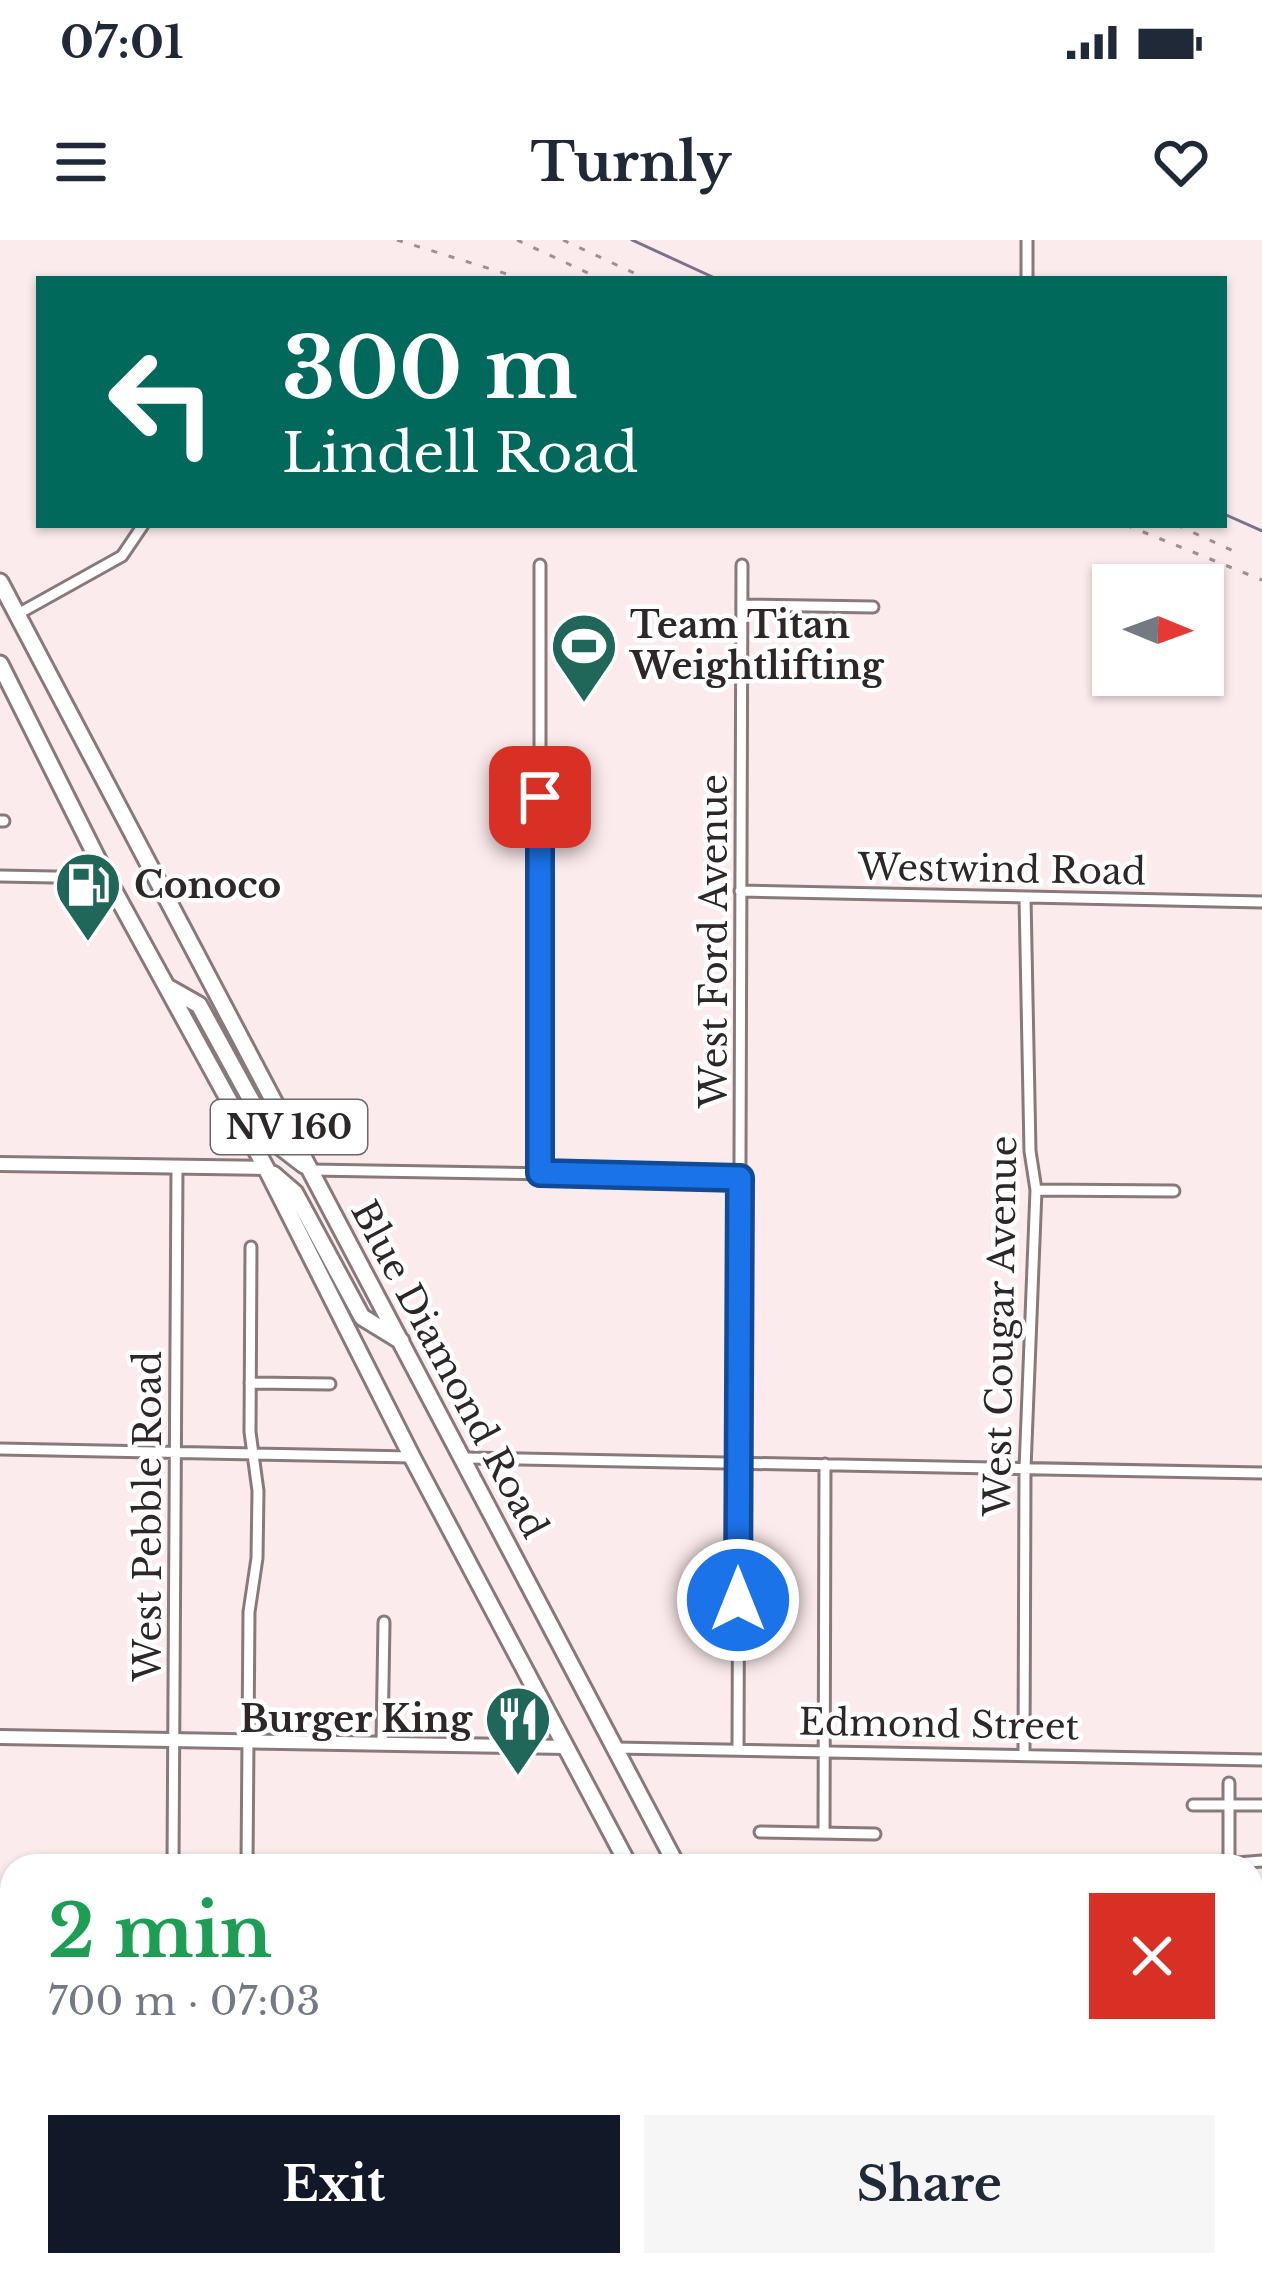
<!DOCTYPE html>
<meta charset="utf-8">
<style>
:root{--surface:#fff;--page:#f6f6f7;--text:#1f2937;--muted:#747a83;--accent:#111827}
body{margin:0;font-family:"Libre Baskerville",serif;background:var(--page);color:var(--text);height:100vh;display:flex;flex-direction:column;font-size:45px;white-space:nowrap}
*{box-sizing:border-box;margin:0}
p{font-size:39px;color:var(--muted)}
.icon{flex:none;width:66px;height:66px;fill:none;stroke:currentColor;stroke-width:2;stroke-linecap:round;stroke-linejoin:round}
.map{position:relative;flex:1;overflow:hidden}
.side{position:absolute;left:0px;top:1614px;width:1263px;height:423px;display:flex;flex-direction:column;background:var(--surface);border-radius:36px 36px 0 0;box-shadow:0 3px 9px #0004}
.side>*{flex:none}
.hud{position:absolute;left:36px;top:36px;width:1191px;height:252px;border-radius:0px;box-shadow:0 3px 9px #0004;background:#00695c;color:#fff;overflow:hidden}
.needle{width:78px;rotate:91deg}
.fabs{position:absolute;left:1092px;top:324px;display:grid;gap:24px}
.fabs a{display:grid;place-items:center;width:132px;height:132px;border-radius:0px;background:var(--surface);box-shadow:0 3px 9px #0004;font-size:60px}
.pin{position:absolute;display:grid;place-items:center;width:102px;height:102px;color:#fff;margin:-51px;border-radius:24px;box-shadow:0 6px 18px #0006}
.me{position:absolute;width:132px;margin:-66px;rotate:0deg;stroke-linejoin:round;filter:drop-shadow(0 0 9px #0008)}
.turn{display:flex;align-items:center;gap:42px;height:252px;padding:0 48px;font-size:54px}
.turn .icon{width:156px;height:156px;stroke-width:2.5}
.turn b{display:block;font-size:84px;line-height:102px}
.round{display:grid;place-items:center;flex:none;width:126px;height:126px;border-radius:0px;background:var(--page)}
.overview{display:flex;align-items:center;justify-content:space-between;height:204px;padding:0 48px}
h1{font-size:72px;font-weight:700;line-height:90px;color:#1e9e55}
.button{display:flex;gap:24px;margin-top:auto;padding:24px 48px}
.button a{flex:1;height:138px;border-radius:0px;background:var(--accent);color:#fff;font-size:48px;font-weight:700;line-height:138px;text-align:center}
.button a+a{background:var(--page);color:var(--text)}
.status{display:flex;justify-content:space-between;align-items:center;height:84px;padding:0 60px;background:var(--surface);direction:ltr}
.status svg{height:33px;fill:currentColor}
header{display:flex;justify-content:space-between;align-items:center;height:156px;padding:0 48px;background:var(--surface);font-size:54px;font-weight:700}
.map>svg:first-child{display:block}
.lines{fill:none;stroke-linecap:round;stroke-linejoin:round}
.stream{stroke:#7d708a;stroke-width:3}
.minor-casing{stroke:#88797a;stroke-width:15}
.tertiary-casing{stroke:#88797a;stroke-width:18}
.trunk-casing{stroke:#88797a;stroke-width:21}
.minor{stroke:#fff;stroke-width:9}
.tertiary{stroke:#fff;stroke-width:12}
.trunk{stroke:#fff;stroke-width:15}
.rail{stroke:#9c9091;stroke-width:3;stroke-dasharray:6 12;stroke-linecap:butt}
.route-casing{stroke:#114b97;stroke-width:30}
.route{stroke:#1a73e8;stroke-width:21}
.labels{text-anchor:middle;stroke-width:9;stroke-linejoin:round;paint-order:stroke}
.shield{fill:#fff;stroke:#6c6868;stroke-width:3}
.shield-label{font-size:33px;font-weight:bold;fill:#2d2728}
.poi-label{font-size:36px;font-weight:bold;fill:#2d2728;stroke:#fff;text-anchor:start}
.street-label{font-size:36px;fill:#2d2728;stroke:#fff}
</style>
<div class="status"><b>07:01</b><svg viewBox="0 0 49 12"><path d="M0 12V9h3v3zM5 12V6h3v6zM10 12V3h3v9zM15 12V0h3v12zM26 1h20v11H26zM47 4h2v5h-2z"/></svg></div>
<header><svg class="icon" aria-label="menu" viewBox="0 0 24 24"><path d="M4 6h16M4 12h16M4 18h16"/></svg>Turnly<svg class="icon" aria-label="heart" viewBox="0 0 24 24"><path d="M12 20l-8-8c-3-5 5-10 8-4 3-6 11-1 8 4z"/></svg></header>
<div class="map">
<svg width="1262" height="2035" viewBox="0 0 1262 2035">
<rect width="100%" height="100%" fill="#fcebec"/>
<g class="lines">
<path class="stream" d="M632 0 717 39
M1224 274 1262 291"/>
<g class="minor-casing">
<path id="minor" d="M1027 39V0
M742 365 873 367
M18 374 122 316 143 285
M0 581H4
M0 636 107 638
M740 651 1262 662
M311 930 740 937
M540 933V325
M1036 950 1174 951
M250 1143 330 1144
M0 1209 412 1217
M464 1218 1262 1233
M382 1502 384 1382
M616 1508 1262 1520
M738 1510 742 325
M1024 1515 1025 1229 1036 950 1030 911 1025 657
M1193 1565H1262
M760 1592 875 1594
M824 1593 825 1224
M173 1626 177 927
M247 1626 249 1372 257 1318 258 1251 250 1192 251 1007
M1200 1626 1262 1621
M1229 1626V1543
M1251 1685H1262
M1251 1745H1262
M1251 1804H1262
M1251 1848 1262 1847
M1251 1862H1262
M1251 1905 1262 1904
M1251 1970H1262
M1227 2029H1262
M173 2035V2025
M1142 2035V2025
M1179 2035V2025"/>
</g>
<g class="tertiary-casing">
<path id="tertiary" d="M0 924 266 928
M0 1497 566 1507"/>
</g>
<g class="trunk-casing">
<path id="trunk" d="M0 342 677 1626
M0 424 107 638 266 928 412 1217 629 1626
M169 748 199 765 274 902 304 925
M273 934 295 953 362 1077 401 1101
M842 2025 847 2035
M887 2025 892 2035"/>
</g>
<use href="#minor" class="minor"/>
<use href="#tertiary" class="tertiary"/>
<use href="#trunk" class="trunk"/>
<path class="rail" d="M397 0 523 39
M517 0 601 39
M563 0 647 39
M1126 285 1262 340
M1177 285 1240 314"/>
</g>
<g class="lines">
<g class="route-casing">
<path id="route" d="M540 557V933L740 938 738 1360"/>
</g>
<use href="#route" class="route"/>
</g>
<defs>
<g id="stadium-pin" transform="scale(3.45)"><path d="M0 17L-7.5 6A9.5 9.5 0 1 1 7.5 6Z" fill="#216759" stroke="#fff"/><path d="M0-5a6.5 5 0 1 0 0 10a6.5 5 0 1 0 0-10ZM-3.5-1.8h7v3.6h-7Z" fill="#fff"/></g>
<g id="fuel-pin" transform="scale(3.45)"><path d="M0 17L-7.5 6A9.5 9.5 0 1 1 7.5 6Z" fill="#216759" stroke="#fff"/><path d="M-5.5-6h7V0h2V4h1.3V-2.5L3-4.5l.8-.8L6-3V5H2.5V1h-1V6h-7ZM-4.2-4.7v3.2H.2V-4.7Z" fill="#fff"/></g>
<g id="restaurant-pin" transform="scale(3.45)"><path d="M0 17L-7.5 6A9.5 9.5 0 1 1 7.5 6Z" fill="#216759" stroke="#fff"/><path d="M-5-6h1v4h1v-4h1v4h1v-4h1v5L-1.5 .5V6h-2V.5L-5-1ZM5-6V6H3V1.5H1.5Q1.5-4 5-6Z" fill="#fff"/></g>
</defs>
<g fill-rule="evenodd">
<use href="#stadium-pin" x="584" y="406"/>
<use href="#fuel-pin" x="88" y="645"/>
<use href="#restaurant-pin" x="518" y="1479"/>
</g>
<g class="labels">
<rect class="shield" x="211" y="860" width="156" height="54" rx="9"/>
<g class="shield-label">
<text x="289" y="899">NV 160</text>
</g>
<g class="poi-label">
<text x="630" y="398">Team Titan<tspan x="630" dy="41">Weightlifting</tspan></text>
<text x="134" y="658">Conoco</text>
<text x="472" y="1492" text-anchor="end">Burger King</text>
</g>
<g class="street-label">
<text transform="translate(1002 629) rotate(1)" y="13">Westwind Road</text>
<text transform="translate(714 701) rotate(-90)" y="13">West Ford Avenue</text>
<text transform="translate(1000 1086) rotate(-89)" y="13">West Cougar Avenue</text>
<text transform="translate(450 1129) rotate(62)" y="13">Blue Diamond Road</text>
<text transform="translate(148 1276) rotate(-90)" y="13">West Pebble Road</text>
<text transform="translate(939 1484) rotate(1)" y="13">Edmond Street</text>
</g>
</g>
</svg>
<div class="fabs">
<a><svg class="needle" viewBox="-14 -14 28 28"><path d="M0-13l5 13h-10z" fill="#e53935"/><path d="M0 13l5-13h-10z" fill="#747a83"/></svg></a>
</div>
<div class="pin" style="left:540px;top:557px;background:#d93025"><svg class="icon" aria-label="arrive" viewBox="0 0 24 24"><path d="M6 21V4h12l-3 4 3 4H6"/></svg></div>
<svg class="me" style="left:738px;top:1360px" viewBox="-20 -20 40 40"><circle r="17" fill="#1a73e8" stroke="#fff" stroke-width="3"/><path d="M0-11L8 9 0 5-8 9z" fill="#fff"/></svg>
<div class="hud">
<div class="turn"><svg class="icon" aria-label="left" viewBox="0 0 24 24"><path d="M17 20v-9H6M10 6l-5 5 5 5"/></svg><div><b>300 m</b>Lindell Road</div></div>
</div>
<section class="side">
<div class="overview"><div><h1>2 min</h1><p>700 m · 07:03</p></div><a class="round" style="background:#d93025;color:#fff"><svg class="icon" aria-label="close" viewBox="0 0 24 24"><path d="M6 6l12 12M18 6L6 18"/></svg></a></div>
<div class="button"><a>Exit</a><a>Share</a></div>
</section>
</div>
